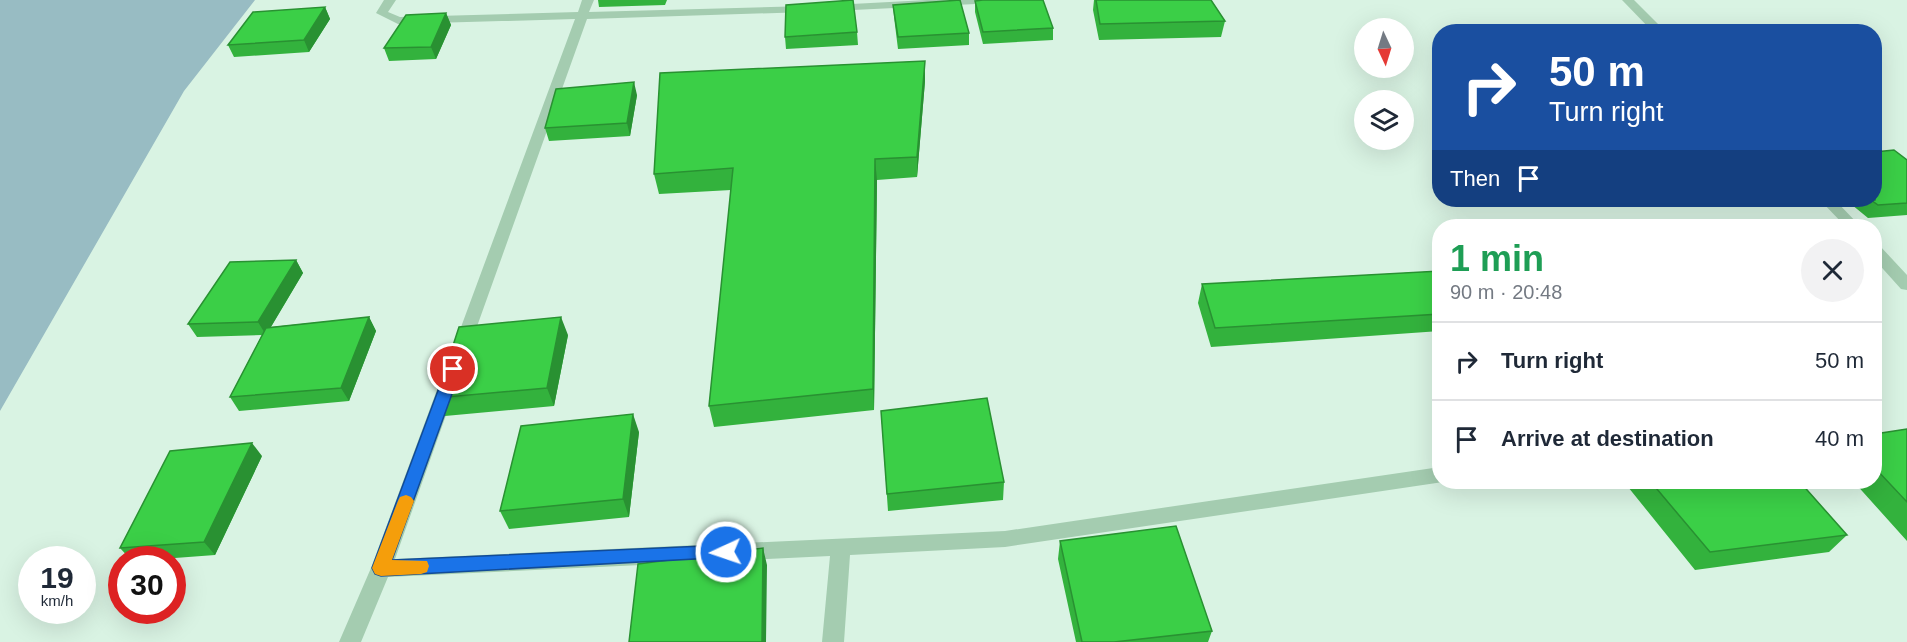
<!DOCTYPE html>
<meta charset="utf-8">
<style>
:root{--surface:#fff;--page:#f2f2f3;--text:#1f2937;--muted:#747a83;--line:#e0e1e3}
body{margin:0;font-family:Arial,sans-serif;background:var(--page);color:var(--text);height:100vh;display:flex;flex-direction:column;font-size:22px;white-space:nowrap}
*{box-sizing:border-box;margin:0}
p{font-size:20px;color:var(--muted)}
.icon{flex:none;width:33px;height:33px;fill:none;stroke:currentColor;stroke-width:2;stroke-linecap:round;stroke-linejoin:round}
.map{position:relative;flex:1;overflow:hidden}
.panel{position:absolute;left:1432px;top:219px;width:450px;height:270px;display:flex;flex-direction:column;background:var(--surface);border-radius:24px;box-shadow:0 6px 24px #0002}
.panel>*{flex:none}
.banner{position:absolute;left:1432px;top:24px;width:450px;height:183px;border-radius:24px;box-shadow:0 6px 24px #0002;background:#1a4fa0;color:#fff;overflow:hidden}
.needle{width:39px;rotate:176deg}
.fabs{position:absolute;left:1354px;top:18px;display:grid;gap:12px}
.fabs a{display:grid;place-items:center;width:60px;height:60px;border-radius:50%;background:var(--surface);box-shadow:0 6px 24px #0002;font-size:30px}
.speed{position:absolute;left:18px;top:546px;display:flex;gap:12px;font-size:30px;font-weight:700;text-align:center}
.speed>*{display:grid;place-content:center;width:78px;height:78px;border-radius:50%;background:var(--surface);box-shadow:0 6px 24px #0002;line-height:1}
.speed small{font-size:15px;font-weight:400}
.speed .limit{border:9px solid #d22;background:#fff;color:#111}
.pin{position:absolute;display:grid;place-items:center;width:51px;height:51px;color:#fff;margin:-26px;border:3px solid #fff;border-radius:50%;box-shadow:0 2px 6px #0007}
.me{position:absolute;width:66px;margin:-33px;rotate:267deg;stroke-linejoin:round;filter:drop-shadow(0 0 4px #0008)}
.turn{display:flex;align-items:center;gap:21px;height:126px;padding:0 18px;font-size:27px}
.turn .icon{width:78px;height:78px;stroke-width:2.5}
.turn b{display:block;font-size:42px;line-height:51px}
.then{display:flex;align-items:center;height:57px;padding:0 18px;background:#0003;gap:12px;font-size:22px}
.round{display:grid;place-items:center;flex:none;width:63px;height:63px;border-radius:32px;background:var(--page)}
.head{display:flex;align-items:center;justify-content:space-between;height:102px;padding:0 18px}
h1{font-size:36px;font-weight:800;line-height:45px;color:#1e9e55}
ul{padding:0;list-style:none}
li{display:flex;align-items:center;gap:18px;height:78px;padding:0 18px;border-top:2px solid var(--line)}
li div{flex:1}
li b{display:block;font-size:22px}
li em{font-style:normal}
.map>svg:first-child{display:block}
.green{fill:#98bcc3}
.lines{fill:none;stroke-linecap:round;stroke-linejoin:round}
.minor{fill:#a4ccb0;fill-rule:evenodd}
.wall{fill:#33b23d}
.shaded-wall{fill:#299132}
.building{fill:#3bcf47;stroke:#299132;stroke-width:1.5}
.route{fill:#1a73e8;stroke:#114b97;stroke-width:1.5}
.slow{fill:#f59e0b}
</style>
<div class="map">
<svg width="1907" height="642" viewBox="0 0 1907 642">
<rect width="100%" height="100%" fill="#d9f3e3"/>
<path class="green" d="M0 0H255L184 91 0 411Z"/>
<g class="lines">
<path class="minor" d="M384 0H396L388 12 400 17 578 12 582 0H594L589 12 807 6 813 9 807 12 587 19 470 346 462 352 454 346 575 19 398 24 376 13Z
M927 0H1002L996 3 833 11 827 8 833 5Z
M1622 0H1634L1666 32H1653Z
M1820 200H1835L1860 226H1845Z
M1875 245 1880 246 1907 275V290L1901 289 1875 260Z
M447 380 453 382 456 387 395 559 1005 531 1440 467V482H1443L1005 547 850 555 844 642H822L830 556 388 577 361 642H339L371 568 438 387 441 382Z"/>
</g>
<path class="wall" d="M598 0H667L665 5 599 7Z
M1094 0H1211L1225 21 1221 37 1099 40 1093 10Z
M975 1 1053 28V40L983 44 975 12Z
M893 5 969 33V45L898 49 894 17Z
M325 7 330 19 309 52 234 57 228 45Z
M446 13 451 25 436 59 389 61 384 48Z
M857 32 858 45 786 49 785 37Z
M925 81 917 177 877 180 874 410 714 427 709 406 731 190 659 194 654 174Z
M637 95 630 136 549 141 545 128Z
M1907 160V215L1868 218 1846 200H1875Z
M296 260 303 273 271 327 369 317 376 331 349 401 239 411 230 397 262 335 197 337 188 324Z
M1440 271V331L1211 347 1198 303 1202 284Z
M568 335 554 406 445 416 436 398Z
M881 411 1004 482 1003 500 888 511Z
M1907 429V541L1854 482H1875V434Z
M639 432 629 517 509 529 500 511Z
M262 456 215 555 148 560H131L120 548Z
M1624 482H1800L1847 535 1829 552 1695 570Z
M1060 541 1212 631 1208 642H1076L1058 559Z"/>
<path class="shaded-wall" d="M325 7 330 19 309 52 304 40Z
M446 13 451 25 436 59 431 47Z
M925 61V81L917 177V157Z
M634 82 637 95 630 136 627 123Z
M875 159 877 180 874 410 873 389Z
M296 260 303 273 266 335 258 322Z
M369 317 376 331 349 401 341 388Z
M561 317 568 335 554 406 547 388Z
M633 414 639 432 629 517 623 499Z
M252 443 262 456 215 555 204 542Z
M763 548 767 565 766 642H762Z"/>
<path class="building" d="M853 0 857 32 785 37 786 5Z
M960 0 969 33 898 37 893 5Z
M983 0H1043L1053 28 983 32 975 1Z
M1096 0H1211L1225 21 1100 24Z
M325 7 304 40 228 45 253 12Z
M446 13 431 47 384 48 406 15Z
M925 61 917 157 875 159 873 389 709 406 733 168 654 174 660 73Z
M634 82 627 123 545 128 556 89Z
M1894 150 1907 160V203L1878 205 1871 200H1875V152Z
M296 260 258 322 188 324 230 262Z
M1440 271V314L1215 328 1202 284Z
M369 317 341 388 230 397 266 328Z
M561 317 547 388 436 398 459 327Z
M987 398 1004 482 887 494 881 411Z
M633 414 623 499 500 511 521 426Z
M1907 429V502L1875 468V434Z
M252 443 204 542 120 548 170 451Z
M1651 482H1800L1847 535 1710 552Z
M1176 526 1212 631 1114 642H1082L1060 541Z
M763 548 762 642H629L638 564Z"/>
<path class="route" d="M453 364 461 369 392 560 726 545 732 547 734 552 732 557 381 576 375 574 372 568 446 369Z"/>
<path class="slow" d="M406 495 411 497 414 501 392 560 427 561 429 566 427 572 421 574 381 576 375 574 372 568 398 501 400 497Z"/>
</svg>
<div class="fabs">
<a><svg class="needle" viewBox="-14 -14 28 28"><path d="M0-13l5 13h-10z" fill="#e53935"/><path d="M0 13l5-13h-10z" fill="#747a83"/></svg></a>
<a><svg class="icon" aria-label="layers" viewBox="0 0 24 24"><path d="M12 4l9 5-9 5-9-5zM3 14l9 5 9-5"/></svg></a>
</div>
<div class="speed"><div>19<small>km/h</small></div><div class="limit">30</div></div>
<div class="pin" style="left:453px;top:369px;background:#d93025"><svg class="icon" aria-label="arrive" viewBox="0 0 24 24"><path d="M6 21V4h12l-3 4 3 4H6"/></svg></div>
<svg class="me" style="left:726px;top:552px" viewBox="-20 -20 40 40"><circle r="17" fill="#1a73e8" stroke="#fff" stroke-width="3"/><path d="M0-11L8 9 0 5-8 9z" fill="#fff"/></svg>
<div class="banner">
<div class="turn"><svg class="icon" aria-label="right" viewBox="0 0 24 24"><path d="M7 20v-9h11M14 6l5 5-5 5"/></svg><div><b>50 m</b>Turn right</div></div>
<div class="then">Then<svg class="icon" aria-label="arrive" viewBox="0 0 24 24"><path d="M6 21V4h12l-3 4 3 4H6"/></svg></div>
</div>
<section class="panel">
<div class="head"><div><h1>1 min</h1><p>90 m · 20:48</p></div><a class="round"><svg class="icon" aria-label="close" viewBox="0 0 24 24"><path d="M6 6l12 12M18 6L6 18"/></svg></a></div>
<ul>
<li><svg class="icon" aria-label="right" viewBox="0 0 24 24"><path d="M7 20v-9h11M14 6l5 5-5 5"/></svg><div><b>Turn right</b></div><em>50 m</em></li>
<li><svg class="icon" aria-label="arrive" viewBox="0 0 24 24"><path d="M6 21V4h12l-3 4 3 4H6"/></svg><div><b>Arrive at destination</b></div><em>40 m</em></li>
</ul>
</section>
</div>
